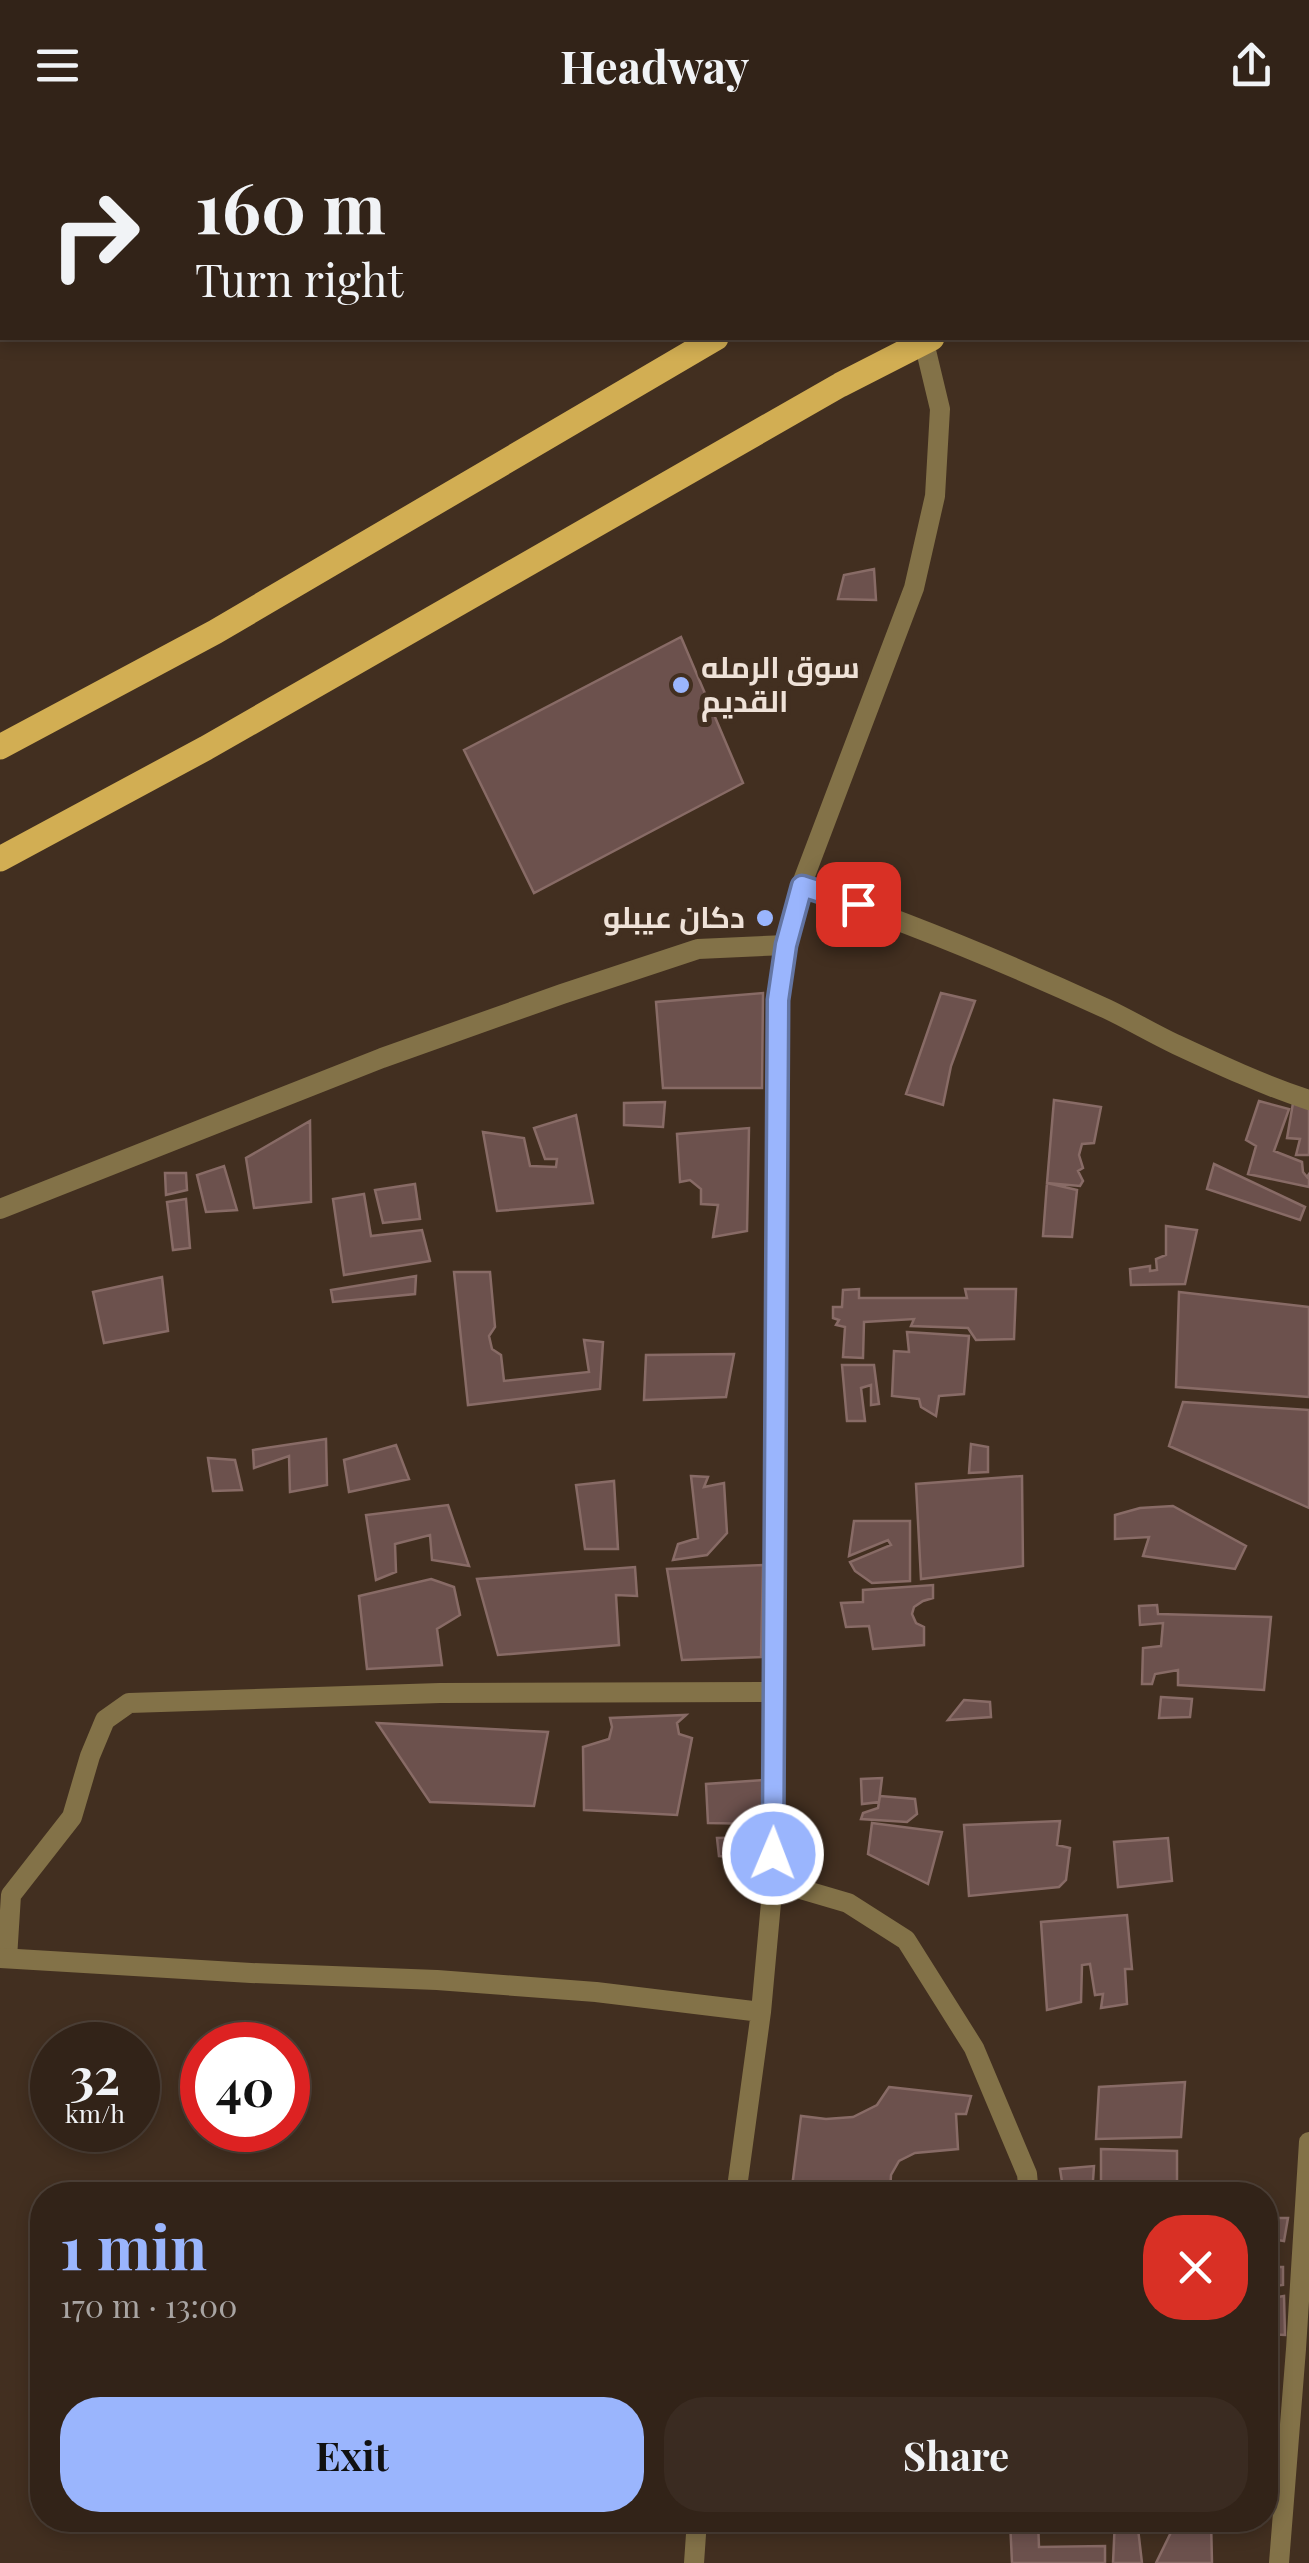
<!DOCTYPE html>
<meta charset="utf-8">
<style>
:root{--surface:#322318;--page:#3a2b21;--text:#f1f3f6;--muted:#a8a4a2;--line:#4d4037;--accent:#9ab5fd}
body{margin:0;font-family:"Playfair Display",Cairo,serif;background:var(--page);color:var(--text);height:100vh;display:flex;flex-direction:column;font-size:38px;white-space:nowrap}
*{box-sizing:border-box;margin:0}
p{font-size:32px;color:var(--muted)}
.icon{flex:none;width:55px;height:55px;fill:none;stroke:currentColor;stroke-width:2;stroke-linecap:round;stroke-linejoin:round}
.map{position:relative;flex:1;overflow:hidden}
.drawer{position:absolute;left:30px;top:2052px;width:1248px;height:350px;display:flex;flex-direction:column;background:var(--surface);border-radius:40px;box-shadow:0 5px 15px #0003,0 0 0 2px var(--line)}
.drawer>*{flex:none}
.banner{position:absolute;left:0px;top:0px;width:1310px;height:210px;box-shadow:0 5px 15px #0003,0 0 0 2px var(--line);background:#322318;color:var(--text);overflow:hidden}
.speed{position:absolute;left:30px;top:1892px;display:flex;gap:20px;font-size:50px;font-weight:700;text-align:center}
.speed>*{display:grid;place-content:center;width:130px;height:130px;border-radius:50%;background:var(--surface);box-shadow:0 5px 15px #0003,0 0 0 2px var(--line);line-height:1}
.speed small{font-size:25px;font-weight:400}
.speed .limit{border:15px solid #d22;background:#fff;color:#111}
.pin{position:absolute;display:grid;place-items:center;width:85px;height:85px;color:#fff;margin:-42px;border-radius:20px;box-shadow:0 5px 15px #0006}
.me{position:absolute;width:110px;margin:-55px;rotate:1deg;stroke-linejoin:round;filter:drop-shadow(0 0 8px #0008)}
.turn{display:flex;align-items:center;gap:35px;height:210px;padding:0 30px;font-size:45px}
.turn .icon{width:130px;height:130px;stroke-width:2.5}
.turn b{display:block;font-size:70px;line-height:85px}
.round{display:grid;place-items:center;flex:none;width:105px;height:105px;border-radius:40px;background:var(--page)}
.headline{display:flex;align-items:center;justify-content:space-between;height:170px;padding:0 30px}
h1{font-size:60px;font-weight:700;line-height:75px;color:var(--accent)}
.primary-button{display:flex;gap:20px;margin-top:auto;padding:20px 30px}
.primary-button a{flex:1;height:115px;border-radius:40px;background:var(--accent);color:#111;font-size:40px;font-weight:700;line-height:115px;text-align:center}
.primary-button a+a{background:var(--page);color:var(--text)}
header{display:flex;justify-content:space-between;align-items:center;height:130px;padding:0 30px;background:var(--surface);font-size:45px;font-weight:700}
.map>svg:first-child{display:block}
.building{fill:#6c514d;stroke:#886b66;stroke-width:2.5}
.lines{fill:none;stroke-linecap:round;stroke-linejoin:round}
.minor{stroke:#837248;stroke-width:20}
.tertiary{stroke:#837248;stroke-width:20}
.primary{stroke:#d2ae53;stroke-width:25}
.route-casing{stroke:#6476a4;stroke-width:25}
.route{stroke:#9ab5fd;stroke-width:18}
.poi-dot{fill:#9ab5fd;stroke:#422f20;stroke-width:4}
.labels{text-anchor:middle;stroke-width:10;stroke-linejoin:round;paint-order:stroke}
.poi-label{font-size:30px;font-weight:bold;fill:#efe2d8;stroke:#422f20;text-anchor:start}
</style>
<header><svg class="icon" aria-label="menu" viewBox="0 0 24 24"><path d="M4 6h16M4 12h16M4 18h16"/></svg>Headway<svg class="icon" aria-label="share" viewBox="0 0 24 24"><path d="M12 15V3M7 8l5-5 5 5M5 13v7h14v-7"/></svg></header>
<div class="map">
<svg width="1309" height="2433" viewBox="0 0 1309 2433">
<rect width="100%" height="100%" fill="#422f20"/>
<path class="building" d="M874 439 876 470 838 469 844 445Z
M681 507 743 653 534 763 464 620Z
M763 863 762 958H663L656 872Z
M941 863 975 871 951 936 943 975 906 964Z
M1054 970 1101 977 1094 1013 1082 1014 1079 1025 1083 1038 1078 1041 1083 1051 1080 1056 1047 1053Z
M1259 971 1289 979 1274 1021 1302 1032 1303 1042 1307 1047 1309 1044V1057L1248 1044 1256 1016 1246 1010Z
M665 972 663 997 624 995V973Z
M1293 973 1309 977V1025H1296L1300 1009 1287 1008Z
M576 985 593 1073 497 1081 483 1002 524 1008 530 1036 556 1037 557 1029H545L534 998Z
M310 991 311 1072 254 1078 246 1028Z
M749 998 747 1101 713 1107 718 1075 701 1074V1059L690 1050 680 1052 677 1004Z
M1214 1034 1305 1077 1300 1090 1207 1059Z
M224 1036 237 1080 206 1082 197 1045Z
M165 1043H186L187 1060 166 1065Z
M1047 1053 1077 1060 1072 1107 1043 1106Z
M415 1054 420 1089 383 1093 375 1060Z
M364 1064 371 1106 422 1100 430 1131 344 1145 333 1069Z
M186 1069 190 1118 173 1120 167 1072Z
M1166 1096 1197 1100 1185 1154 1131 1155 1130 1139 1150 1136V1141L1157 1140 1156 1129 1166 1125Z
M454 1142H490L495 1197 489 1206 492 1219 501 1225 504 1251 589 1242 584 1210 603 1212 600 1259 468 1275Z
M416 1146 415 1164 333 1172 331 1160Z
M162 1147 168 1201 104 1213 93 1162Z
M859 1159V1168H967L965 1159H1016L1014 1209 976 1210 968 1198 911 1196 914 1189 864 1192 863 1228 843 1227 845 1197 836 1195 839 1190 833 1188V1177H842L843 1160Z
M1179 1162 1309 1177V1267L1176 1257Z
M907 1202 969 1206 964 1264 939 1266 936 1286 921 1277 919 1269 892 1266 894 1221 909 1222Z
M734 1224 726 1267 644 1270 646 1225Z
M842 1235H874L879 1274 871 1275V1255L861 1258 865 1291H847Z
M1183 1272 1309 1280V1378L1169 1316Z
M326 1309 327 1355 290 1362 289 1326 254 1338 253 1320Z
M971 1314 988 1317V1342L969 1343Z
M396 1315 409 1349 349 1362 344 1330Z
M208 1328 235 1330 242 1360 213 1361Z
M691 1346 708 1347 704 1357 724 1353 727 1403 707 1425 673 1430 678 1414 698 1408Z
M1022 1346 1023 1436 921 1449 916 1354Z
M614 1351 618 1419H585L576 1355Z
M448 1375 469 1436 432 1430 430 1405 395 1414 396 1442 376 1450 366 1385Z
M1173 1376 1246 1416 1235 1439 1143 1426 1149 1407 1115 1409V1385L1140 1378Z
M854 1391H910V1451L872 1453 855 1441 850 1432 891 1415 888 1410 849 1426Z
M763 1435 761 1527 682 1530 667 1439Z
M635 1437 637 1466 616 1465 619 1515 498 1525 477 1449Z
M431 1449 454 1457 460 1485 437 1499 442 1535 367 1539 359 1466Z
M933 1455V1468L923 1471 914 1477 912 1484 916 1493 924 1497V1515L873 1519 869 1496 846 1497 841 1473 863 1472V1460Z
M1157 1475 1158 1484 1271 1487 1264 1560 1178 1555V1540L1155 1544 1152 1554H1142L1143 1518 1161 1516 1163 1493 1140 1495 1139 1476Z
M1161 1567 1192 1569 1190 1587 1159 1588Z
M964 1570 990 1572 991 1587 948 1590Z
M686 1585 677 1593 679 1604 692 1608 677 1685 584 1680 583 1617 609 1609 612 1597 610 1588Z
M377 1593 548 1602 534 1676 430 1672Z
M882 1648 879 1672 862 1674 861 1649Z
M764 1650 766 1694 708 1693 706 1654Z
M880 1666 915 1669 917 1684 907 1692 861 1689 863 1683 878 1678Z
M1060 1691 1057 1715 1070 1718 1066 1750 1059 1757 969 1766 964 1695Z
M872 1693 942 1702 928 1754 868 1724Z
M760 1707 754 1729 719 1726 717 1708Z
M1168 1708 1172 1751 1118 1757 1114 1712Z
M1127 1785 1132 1839H1125L1127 1874 1101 1878 1103 1864 1095 1865 1090 1834 1082 1835 1081 1872 1047 1880 1041 1792Z
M1185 1952 1181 2007 1096 2009 1099 1957Z
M889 1957 971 1966 966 1984H956L958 2019 915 2023 899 2031 891 2045 890 2062 894 2065H791L801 1986 826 1989 853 1987 877 1975Z
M1101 2019 1177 2021V2058L1101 2056Z
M1094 2036 1092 2065H1064L1060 2039Z
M1265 2074H1270V2088H1288L1284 2111 1265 2108Z
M1265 2137H1283V2155L1265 2157Z
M1284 2166 1285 2205 1265 2204V2169Z
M1010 2390H1038L1039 2417 1105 2416V2433H1012Z
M1076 2390H1105V2401L1075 2402Z
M1115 2390H1137L1142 2433H1113Z
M1177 2390H1211L1212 2433H1156Z"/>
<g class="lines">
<path class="minor" d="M684 0V2
M801 756C906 791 1007 833 1107 879 1130 890 1152 903 1175 914 1218 934 1263 955 1309 970
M0 1079 382 928 562 864 698 819 786 815
M773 1751 848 1773 906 1810 974 1918 1027 2044 1029 2065
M7 1828 11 1765 72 1687 90 1626 105 1590 129 1573 440 1563 775 1562
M1279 2433 1296 2219 1309 2012"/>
<path class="tertiary" d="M1148 2V0
M0 1828 251 1843 437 1850 596 1862 761 1882
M736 2065 761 1882 773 1751 778 870 786 815 801 756 914 458 935 366 940 279 923 208
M694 2433 697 2390"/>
<path class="primary" d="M1194 2 1202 0
M1308 68 1309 67
M0 617 215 502 716 208
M0 729 206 618 840 255 932 208"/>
</g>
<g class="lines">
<g class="route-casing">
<path id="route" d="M773 1724 778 870 786 815 802 756 858 774"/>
</g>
<use href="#route" class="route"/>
</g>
<g class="poi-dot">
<circle cx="681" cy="555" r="10"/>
<circle cx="765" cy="788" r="10"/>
</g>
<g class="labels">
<g class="poi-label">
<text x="701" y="548">سوق الرمله<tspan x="701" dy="34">القديم</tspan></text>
<text x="745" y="798" text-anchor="end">دكان عيبلو</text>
</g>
</g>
</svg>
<div class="speed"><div>32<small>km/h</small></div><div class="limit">40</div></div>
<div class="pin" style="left:858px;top:774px;background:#d93025"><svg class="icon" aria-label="arrive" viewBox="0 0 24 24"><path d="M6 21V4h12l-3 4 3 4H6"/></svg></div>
<svg class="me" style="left:773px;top:1724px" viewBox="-20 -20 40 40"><circle r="17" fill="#9ab5fd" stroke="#fff" stroke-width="3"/><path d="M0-11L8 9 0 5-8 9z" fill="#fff"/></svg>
<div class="banner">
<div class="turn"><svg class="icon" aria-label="right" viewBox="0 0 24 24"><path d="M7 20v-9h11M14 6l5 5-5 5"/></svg><div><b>160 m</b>Turn right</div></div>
</div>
<section class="drawer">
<div class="headline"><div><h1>1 min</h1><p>170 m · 13:00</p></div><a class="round" style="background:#d93025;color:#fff"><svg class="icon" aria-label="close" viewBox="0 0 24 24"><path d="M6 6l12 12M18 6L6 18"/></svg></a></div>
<div class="primary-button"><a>Exit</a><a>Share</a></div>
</section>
</div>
